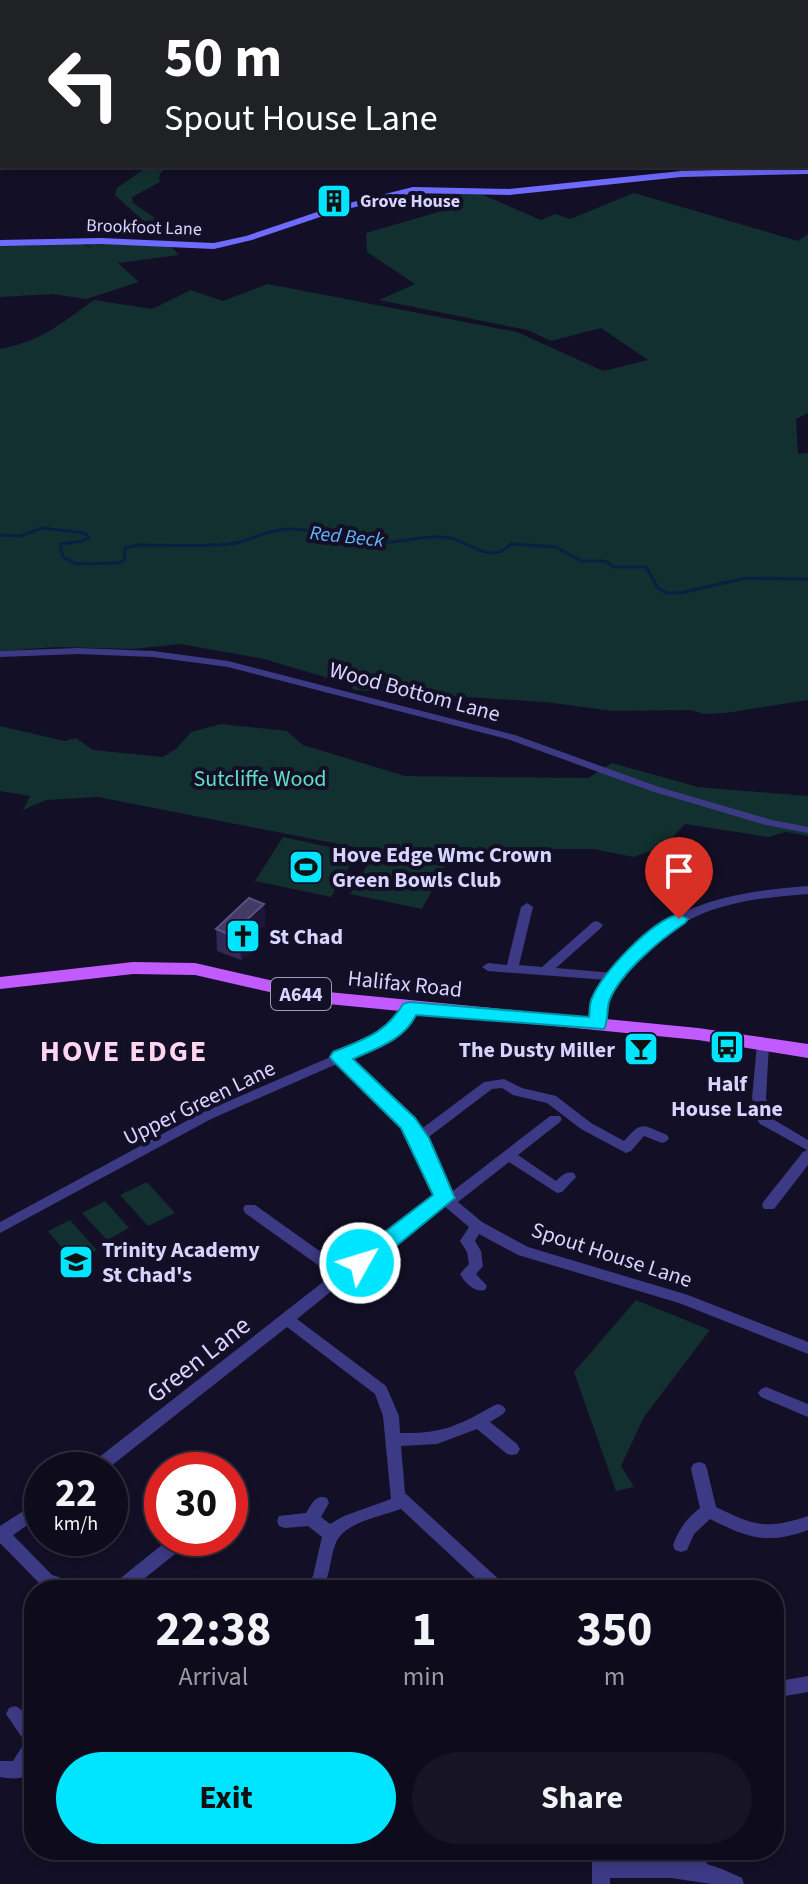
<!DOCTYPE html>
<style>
:root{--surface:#0e0b1c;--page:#171425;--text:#f1f3f6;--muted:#9b9ba3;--line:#2e2b3b;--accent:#00e5ff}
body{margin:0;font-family:"Source Sans 3",sans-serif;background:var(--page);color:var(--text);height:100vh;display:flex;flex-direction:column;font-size:30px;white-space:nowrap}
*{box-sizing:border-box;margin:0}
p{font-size:26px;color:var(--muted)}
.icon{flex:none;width:44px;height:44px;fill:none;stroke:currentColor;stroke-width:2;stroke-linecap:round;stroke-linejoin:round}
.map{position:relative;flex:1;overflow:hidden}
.drawer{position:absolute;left:24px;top:1580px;width:760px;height:280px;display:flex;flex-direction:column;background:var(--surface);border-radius:32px;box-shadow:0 4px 12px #0003,0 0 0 2px var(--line)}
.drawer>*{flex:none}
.guide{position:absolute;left:0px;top:0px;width:808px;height:168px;box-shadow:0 4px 12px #0003,0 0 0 2px var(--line);background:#202124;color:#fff;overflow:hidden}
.speed{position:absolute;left:24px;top:1452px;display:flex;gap:16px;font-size:40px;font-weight:700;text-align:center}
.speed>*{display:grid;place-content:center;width:104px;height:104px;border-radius:50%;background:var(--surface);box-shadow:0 4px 12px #0003,0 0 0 2px var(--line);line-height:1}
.speed small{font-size:20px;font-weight:400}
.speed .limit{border:12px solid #d22;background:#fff;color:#111}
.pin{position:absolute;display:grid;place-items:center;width:68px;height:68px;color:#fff;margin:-82px -34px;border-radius:50% 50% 50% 0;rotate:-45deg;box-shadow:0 0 8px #0007}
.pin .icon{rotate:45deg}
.me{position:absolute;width:88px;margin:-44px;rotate:51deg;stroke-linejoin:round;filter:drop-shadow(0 0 6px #0008)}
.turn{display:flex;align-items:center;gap:28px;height:168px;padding:0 32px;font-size:36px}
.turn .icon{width:104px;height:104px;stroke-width:2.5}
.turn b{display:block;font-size:56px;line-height:68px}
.eta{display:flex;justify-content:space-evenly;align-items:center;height:136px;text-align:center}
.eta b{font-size:48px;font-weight:700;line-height:56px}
.cta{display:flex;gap:16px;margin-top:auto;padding:16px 32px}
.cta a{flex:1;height:92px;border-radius:48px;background:var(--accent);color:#111;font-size:32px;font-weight:700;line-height:92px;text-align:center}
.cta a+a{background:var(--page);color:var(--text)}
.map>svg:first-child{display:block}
.green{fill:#12302f}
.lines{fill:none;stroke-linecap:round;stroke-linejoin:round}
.stream{stroke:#0a1f44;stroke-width:3}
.street{fill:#3d3a85;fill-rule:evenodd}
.secondary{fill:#6f6bff;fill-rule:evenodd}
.primary{fill:#c25bff;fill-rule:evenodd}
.wall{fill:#312854}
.shaded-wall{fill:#1d163a}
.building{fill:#433a66;stroke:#5a527e;stroke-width:2}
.route{fill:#00e5ff;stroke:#0095a6;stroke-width:2}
.labels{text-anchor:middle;stroke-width:8;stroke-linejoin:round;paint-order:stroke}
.far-poi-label{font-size:18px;font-weight:bold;fill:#d9d4ff;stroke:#130f26;text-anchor:start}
.far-street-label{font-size:18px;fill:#d9d4ff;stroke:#130f26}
.far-water-label{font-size:20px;font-style:italic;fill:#62b6ff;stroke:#130f26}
.shield{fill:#130f26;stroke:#9e99be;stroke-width:2}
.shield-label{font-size:20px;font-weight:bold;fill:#d9d4ff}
.street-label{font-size:22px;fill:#d9d4ff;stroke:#130f26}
.park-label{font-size:22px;fill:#5fe0c0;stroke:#130f26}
.poi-label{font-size:22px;font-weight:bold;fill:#d9d4ff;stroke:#130f26;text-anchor:start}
.near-street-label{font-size:26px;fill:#d9d4ff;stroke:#130f26}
.district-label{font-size:30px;font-weight:bold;letter-spacing:2px;fill:#ffd6f0;stroke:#130f26}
</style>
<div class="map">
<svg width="808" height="1884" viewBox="0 0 808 1884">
<rect width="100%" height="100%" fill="#130f26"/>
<path class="green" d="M0 0H808V169L678 171 674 166H806V2H2V48Z
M148 166H166L159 176 160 182 132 197 133 203 155 218 147 226 135 228 142 223 141 219 115 195 117 188Z
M418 193 481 194 541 220 555 214 570 219 634 193 798 241 808 234V413L796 419 798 454 808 453V700L726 713 704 714 691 710 613 711 545 702 353 690 350 678H328L264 659 180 644 133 649 57 647 0 651V349C42 341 60 324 94 300L152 309 191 290 223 301 268 284 517 332 603 371 648 360 601 328 551 341 527 330 379 300 415 284 367 252 366 233 452 208Z
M81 243 92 248 85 243 170 246 179 255 118 263 139 282 86 299 53 294 0 297V245Z
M221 724 287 731 303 745 405 776 588 778 612 763 698 787 808 796V836L786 832 768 837 685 824 664 847 633 857 594 849H490L462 860 460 866H451L98 797 46 800 23 810 30 796 0 791V726L65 741 76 738 93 750 163 757 177 748 191 732Z
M283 837 357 853 331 897 255 881Z
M375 852 445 867 422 909 350 894Z
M147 1182 175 1213 148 1226 120 1195Z
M105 1201 129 1228 107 1240 82 1213Z
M70 1220 97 1250 74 1262 48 1231Z
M636 1300 710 1330 644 1417 621 1466 634 1487 616 1491 574 1372Z"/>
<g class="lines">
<path class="stream" d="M0 535 21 536 42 528 84 533 89 537 83 541 60 544 63 557 76 564 119 563 124 560 125 548 137 545C167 545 199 547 229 544 251 542 263 530 287 529 317 528 347 542 377 543 400 543 428 534 450 538 473 543 490 565 511 544L556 547 581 561H605L614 567H646L658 588 667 593H680L746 578 808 579"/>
<path class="street" d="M78 648 153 651 228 661 515 735 659 787 772 820 808 827V833L766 825 651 791 507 739 228 667 153 657 78 654 0 657V651Z
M808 886V894C741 899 685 907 638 960 619 980 608 997 604 1025L598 1029 592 1025C594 1008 598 995 607 980L488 971 482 967 488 963 507 965 521 907 527 903 533 907 519 965 542 967 593 922 597 921 603 925 601 928 556 968 613 973C626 957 640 940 657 928 699 897 757 890 808 886Z
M409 1004 415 1008 406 1026 387 1042 349 1059 413 1120 420 1130 484 1082 504 1079 522 1088 556 1096 591 1123 624 1141C643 1120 642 1125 667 1135L669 1138 667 1141 662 1143 644 1136 631 1151 626 1153 581 1129 547 1103 513 1095 502 1088 492 1089 426 1139 449 1194 550 1116H560L562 1119 560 1122 518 1155 556 1181C562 1175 566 1171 574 1173L576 1177 562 1192 557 1193 509 1162 458 1202 482 1222 528 1247 688 1295 808 1342V1354L679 1303 518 1255 479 1234 475 1241 481 1251 483 1266 476 1274 487 1286 485 1290C475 1293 465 1283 460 1274L469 1264 467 1252 460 1241 469 1227 443 1205 430 1214 351 1276 349 1280 344 1281 297 1319 386 1386 399 1416 400 1433C441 1434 458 1426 493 1406L498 1404 503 1406 506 1410 503 1414 490 1422 517 1444 520 1449 517 1454 512 1455 507 1454 477 1429 437 1444 401 1446 405 1493 505 1585 507 1590H488L401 1509C379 1517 343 1522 335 1545 330 1560 330 1574 323 1588L322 1590H304L313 1576 322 1537 308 1526 285 1528 279 1526 277 1521 279 1516 306 1513C312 1504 315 1494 327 1498L329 1503 321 1517 330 1524 344 1516 391 1499 383 1416 375 1394 287 1327 106 1470H87L89 1465 332 1275 245 1213 243 1209 245 1205H255L342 1267 420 1206 436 1196 413 1140 403 1126 339 1063 211 1119 0 1233V1222L201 1113 379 1036 397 1021 405 1005Z
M763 1040 769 1044 766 1098 771 1118 808 1140V1165L774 1209H764L762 1205 764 1201 803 1152 807 1150 760 1124 758 1121 752 1098 757 1044Z
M766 1387 808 1404V1417L761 1397 758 1393 761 1389Z
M699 1462 705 1464 707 1469 716 1507C755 1526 766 1530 808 1516V1530C767 1545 748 1538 710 1519L694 1534 687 1550 681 1552 675 1550 673 1545C679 1529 687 1518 700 1508L691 1469 693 1464Z
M42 1499V1515L13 1535 52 1575 84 1585 86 1590H56L41 1585 0 1543V1526Z
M174 1538 180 1540 182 1545 180 1550 130 1590H110L112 1585 168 1540Z
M808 1676V1692L774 1698V1682Z
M15 1706C22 1709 30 1717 33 1724 38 1737 35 1773 20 1778 14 1779 6 1778 0 1777V1761H13L25 1742 6 1714 9 1708Z
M592 1850H610V1860L688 1862 685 1850H703L707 1864 722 1869 742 1878 744 1884H712L671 1878H610V1884H592Z"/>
<path class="secondary" d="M808 168V174L681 177 509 195 413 193 335 212 252 240 214 249 101 244 0 246V240L101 238 214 243 246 236 329 208 413 187 509 189 681 171Z"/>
<path class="primary" d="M133 962 195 963 318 991 698 1028 808 1044V1058L698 1040 318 1003 195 975 133 974 0 989V977Z"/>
</g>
<path class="wall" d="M264 904 265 925 251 939 252 951 241 960 217 951 216 929Z"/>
<path class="shaded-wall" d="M264 904 265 925 251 939 252 951 241 960 240 939 241 925Z"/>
<path class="building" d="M249 898 264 904 241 925 250 929 240 939 216 929Z"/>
<path class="route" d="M679 914 688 919 685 923C661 939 622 971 610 999 606 1008 609 1020 604 1029L416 1015C404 1040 377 1048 353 1059L415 1118 429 1138 455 1198 368 1269H352L349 1263 352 1257 433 1195 401 1128 333 1061 330 1057 333 1052C364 1039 385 1034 403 1004L409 1002 589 1017C590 1011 589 1004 592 998 603 972 651 921 679 914Z"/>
<defs>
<g id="building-square" transform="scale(1.8)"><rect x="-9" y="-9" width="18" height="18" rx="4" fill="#00e5ff" stroke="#130f26"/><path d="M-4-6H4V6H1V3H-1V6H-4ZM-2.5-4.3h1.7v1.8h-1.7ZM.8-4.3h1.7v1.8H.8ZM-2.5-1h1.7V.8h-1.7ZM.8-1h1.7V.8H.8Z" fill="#111"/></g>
<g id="stadium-square" transform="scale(1.8)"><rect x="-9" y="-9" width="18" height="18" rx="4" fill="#00e5ff" stroke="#130f26"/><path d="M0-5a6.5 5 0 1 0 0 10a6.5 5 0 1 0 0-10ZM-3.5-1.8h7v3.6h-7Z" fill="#111"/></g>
<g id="church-square" transform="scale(1.8)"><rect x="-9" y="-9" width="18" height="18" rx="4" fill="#00e5ff" stroke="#130f26"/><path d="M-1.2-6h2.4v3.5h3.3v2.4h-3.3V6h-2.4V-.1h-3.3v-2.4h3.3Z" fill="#111"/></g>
<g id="bus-square" transform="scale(1.8)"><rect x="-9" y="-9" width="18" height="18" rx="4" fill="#00e5ff" stroke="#130f26"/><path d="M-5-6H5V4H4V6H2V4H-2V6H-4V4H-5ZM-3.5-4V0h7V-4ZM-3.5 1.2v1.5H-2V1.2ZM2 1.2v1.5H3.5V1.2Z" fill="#111"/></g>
<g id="bar-square" transform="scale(1.8)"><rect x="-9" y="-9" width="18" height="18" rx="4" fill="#00e5ff" stroke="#130f26"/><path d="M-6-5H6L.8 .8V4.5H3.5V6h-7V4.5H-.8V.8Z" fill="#111"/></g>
<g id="school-square" transform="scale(1.8)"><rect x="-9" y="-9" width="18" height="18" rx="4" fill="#00e5ff" stroke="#130f26"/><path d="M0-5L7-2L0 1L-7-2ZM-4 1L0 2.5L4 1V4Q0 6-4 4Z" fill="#111"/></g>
</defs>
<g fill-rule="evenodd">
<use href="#building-square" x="334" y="201"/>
<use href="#stadium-square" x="306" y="867"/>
<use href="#church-square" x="243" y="936"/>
<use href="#bus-square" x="727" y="1047"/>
<use href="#bar-square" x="641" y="1049"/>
<use href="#school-square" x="76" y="1262"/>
</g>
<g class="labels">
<g class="far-poi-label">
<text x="360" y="207">Grove House</text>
</g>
<g class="far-street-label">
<text transform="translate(144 227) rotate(2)" y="6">Brookfoot Lane</text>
</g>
<g class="far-water-label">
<text transform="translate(347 536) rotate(6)" y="7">Red Beck</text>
</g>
<rect class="shield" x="271" y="978" width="60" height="32" rx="6"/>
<g class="shield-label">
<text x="301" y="1001">A644</text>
</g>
<g class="street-label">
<text transform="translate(415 691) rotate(15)" y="8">Wood Bottom Lane</text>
<text transform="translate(405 983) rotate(6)" y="8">Halifax Road</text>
<text transform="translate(199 1102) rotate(-26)" y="8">Upper Green Lane</text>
<text transform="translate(612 1254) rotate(18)" y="8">Spout House Lane</text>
</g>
<g class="park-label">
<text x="260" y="786">Sutcliffe Wood</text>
</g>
<g class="poi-label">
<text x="332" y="862">Hove Edge Wmc Crown<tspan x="332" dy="25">Green Bowls Club</tspan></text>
<text x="269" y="944">St Chad</text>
<text x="615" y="1057" text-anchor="end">The Dusty Miller</text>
<text x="727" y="1091" text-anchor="middle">Half<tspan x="727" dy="25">House Lane</tspan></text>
<text x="102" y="1257">Trinity Academy<tspan x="102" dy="25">St Chad's</tspan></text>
</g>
<g class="near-street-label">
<text transform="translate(198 1359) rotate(-38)" y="9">Green Lane</text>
</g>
<g class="district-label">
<text x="124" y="1061">HOVE EDGE</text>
</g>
</g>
</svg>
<div class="speed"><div>22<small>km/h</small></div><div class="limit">30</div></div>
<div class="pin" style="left:679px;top:919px;background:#d93025"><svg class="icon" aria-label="arrive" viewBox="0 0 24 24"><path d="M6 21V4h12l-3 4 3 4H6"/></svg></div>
<svg class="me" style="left:360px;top:1263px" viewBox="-20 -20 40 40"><circle r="17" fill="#00e5ff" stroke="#fff" stroke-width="3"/><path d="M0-11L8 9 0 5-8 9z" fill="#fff"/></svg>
<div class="guide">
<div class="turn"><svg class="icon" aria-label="left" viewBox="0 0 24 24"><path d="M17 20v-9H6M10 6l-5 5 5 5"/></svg><div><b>50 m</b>Spout House Lane</div></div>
</div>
<section class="drawer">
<div class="eta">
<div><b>22:38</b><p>Arrival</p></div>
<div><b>1</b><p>min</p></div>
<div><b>350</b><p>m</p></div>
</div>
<div class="cta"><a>Exit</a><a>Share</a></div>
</section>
</div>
